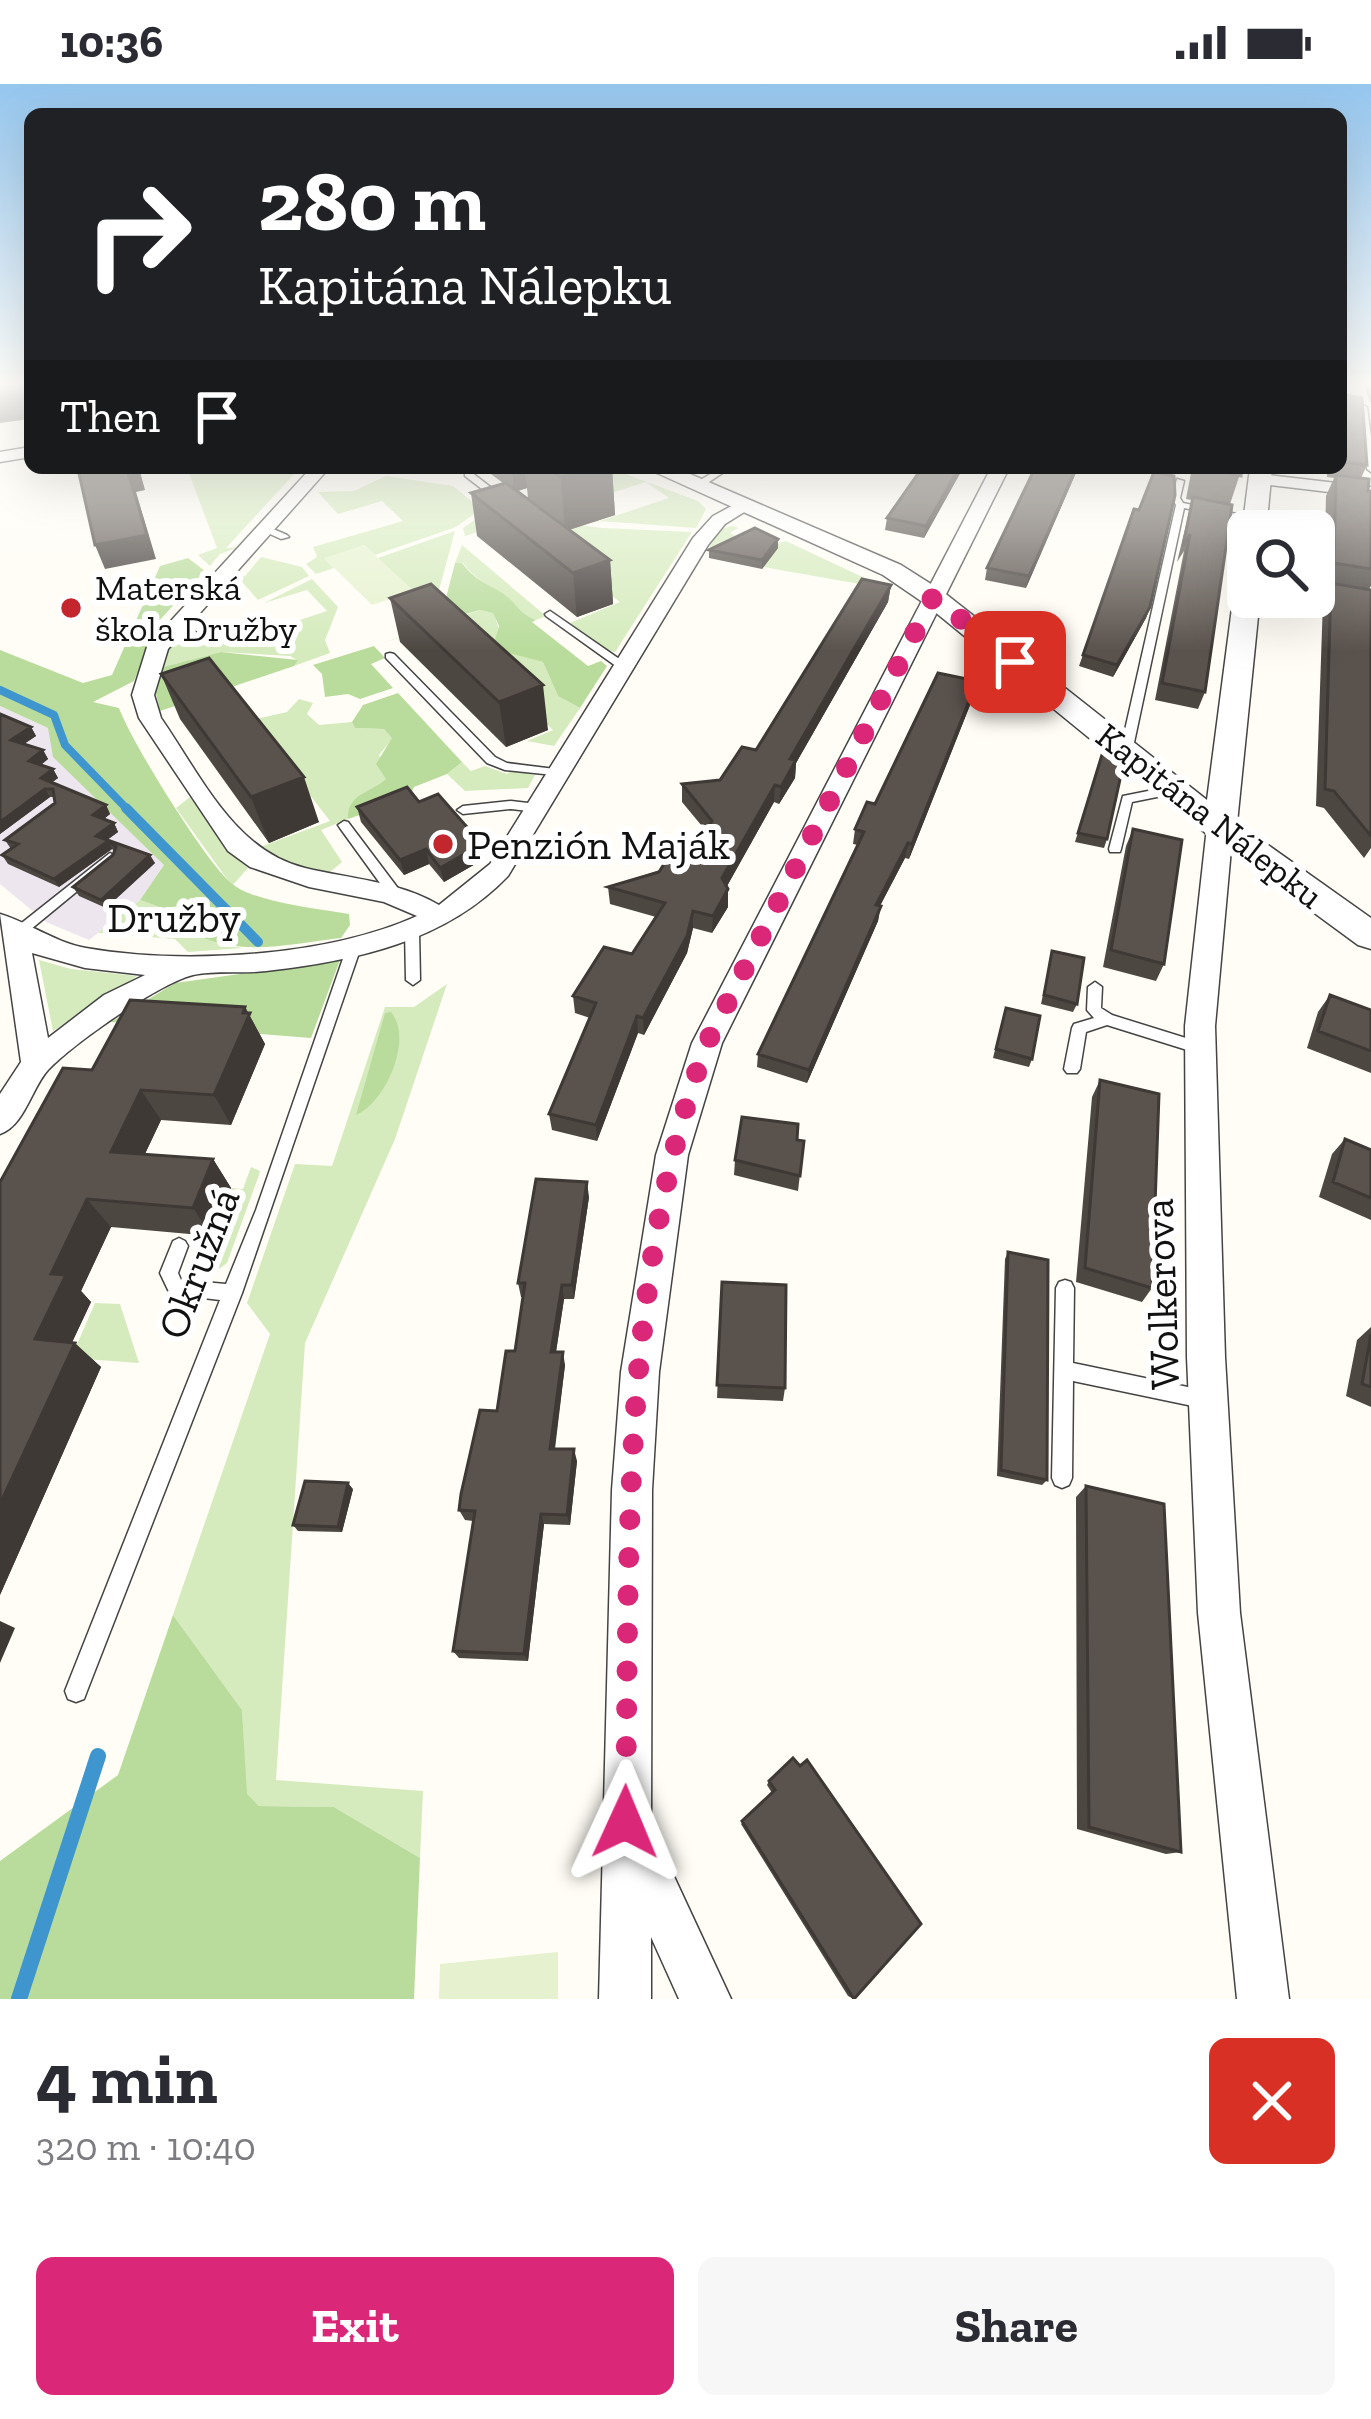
<!DOCTYPE html>
<meta charset="utf-8">
<style>
:root{--surface:#fff;--page:#f7f7f7;--text:#2b2b33;--muted:#7c7c81;--accent:#db2777}
body{margin:0;font-family:"Zilla Slab",serif;background:var(--page);color:var(--text);height:100vh;display:flex;flex-direction:column;font-size:45px;white-space:nowrap}
*{box-sizing:border-box;margin:0}
p{font-size:39px;color:var(--muted)}
.icon{flex:none;width:66px;height:66px;fill:none;stroke:currentColor;stroke-width:2;stroke-linecap:round;stroke-linejoin:round}
.map{position:relative;height:1915px;overflow:hidden}
.details{display:flex;flex-direction:column;background:var(--surface);flex:1}
.details>*{flex:none}
.hud{position:absolute;left:24px;top:24px;width:1323px;height:366px;border-radius:18px;box-shadow:0 12px 48px #0002;background:#202124;color:#fff;overflow:hidden}
.controls{position:absolute;left:1227px;top:426px;display:grid;gap:24px}
.controls a{display:grid;place-items:center;width:108px;height:108px;border-radius:18px;background:var(--surface);box-shadow:0 12px 48px #0002;font-size:60px}
.pin{position:absolute;display:grid;place-items:center;width:102px;height:102px;color:#fff;margin:-51px;border-radius:24px;box-shadow:0 6px 18px #0006}
.me{position:absolute;width:132px;margin:-66px;rotate:1deg;stroke-linejoin:round;filter:drop-shadow(0 0 9px #0008)}
.turn{display:flex;align-items:center;gap:42px;height:252px;padding:0 36px;font-size:54px}
.turn .icon{width:156px;height:156px;stroke-width:2.5}
.turn b{display:block;font-size:84px;line-height:102px}
.then{display:flex;align-items:center;height:114px;padding:0 36px;background:#0003;gap:24px;font-size:45px}
.round{display:grid;place-items:center;flex:none;width:126px;height:126px;border-radius:18px;background:var(--page)}
.overview{display:flex;align-items:center;justify-content:space-between;height:204px;padding:0 36px}
h1{font-size:72px;font-weight:700;line-height:90px}
.action{display:flex;gap:24px;margin-top:auto;padding:24px 36px}
.action a{flex:1;height:138px;border-radius:18px;background:var(--accent);color:#fff;font-size:48px;font-weight:700;line-height:138px;text-align:center}
.action a+a{background:var(--page);color:var(--text)}
.status{display:flex;justify-content:space-between;align-items:center;height:84px;padding:0 60px;background:var(--surface);direction:ltr}
.status svg{height:33px;fill:currentColor}
.map>svg:first-child{display:block}
.industrial{fill:#eee6ef}
.green{fill:#d5ebbd}
.forest{fill:#b9dc9c}
.pitch{fill:#e6f2cf}
.lines{fill:none;stroke-linecap:round;stroke-linejoin:round}
.stream-far2{stroke:#3f96cf;stroke-width:8}
.stream-far1{stroke:#3f96cf;stroke-width:10}
.stream{stroke:#3f96cf;stroke-width:16}
.service-casing{stroke:#444;stroke-width:3}
.minor-casing{stroke:#444;stroke-width:3}
.tertiary-casing{stroke:#444;stroke-width:3}
.service{fill:#fff;fill-rule:evenodd}
.minor{fill:#fff;fill-rule:evenodd}
.tertiary{fill:#fff;fill-rule:evenodd}
.wall{fill:#4d4742;fill-rule:evenodd}
.shaded-wall{fill:#3f3936}
.building{fill:#5a524d;stroke:#3f3936;stroke-width:3}
.route{stroke:#db2777;stroke-width:21;stroke-dasharray:0 37.8}
.poi-dot{fill:#c4262e;stroke:#fff;stroke-width:4.5}
.labels{text-anchor:middle;stroke-width:12;stroke-linejoin:round;paint-order:stroke}
.far-poi-label{font-size:36px;fill:#111;stroke:#fff;text-anchor:start}
.far-street-label{font-size:36px;fill:#111;stroke:#fff}
.poi-label{font-size:42px;fill:#111;stroke:#fff;text-anchor:start}
.street-label{font-size:42px;fill:#111;stroke:#fff}
</style>
<div class="status"><b>10:36</b><svg viewBox="0 0 49 12"><path d="M0 12V9h3v3zM5 12V6h3v6zM10 12V3h3v9zM15 12V0h3v12zM26 1h20v11H26zM47 4h2v5h-2z"/></svg></div>
<div class="map">
<svg width="1371" height="1915" viewBox="0 0 1371 1915">
<rect width="100%" height="100%" fill="#fffdf5"/>
<path class="industrial" d="M0 622 48 644 112 726 164 781 140 816 89 856 46 838 0 800Z"/>
<path class="green" d="M187 384H307L298 386 226 464 240 463 220 470 210 482 198 471 217 464Z
M620 388 698 417 706 425 696 444 572 435 578 428 594 439 669 414 646 398 611 409 593 396Z
M386 392 453 402 481 425 456 443 375 471 364 461 325 475 334 484 316 490 306 480 317 473 313 463 403 437 382 417 338 430 318 408 354 407Z
M485 429 602 444 692 448 615 568 605 566 570 539 620 518 513 437 465 452 463 444Z
M732 442 738 444 730 449 762 465 786 457 888 505 763 483 765 478 707 467 721 445Z
M455 447 436 517 399 512 378 474Z
M462 461 546 532 536 536 519 529C506 508 477 500 463 479H455Z
M261 473 302 483 309 492 258 516 236 491 245 492Z
M312 495 338 523 325 556 330 569 294 582 297 576 290 572 221 568 159 584 174 556 196 561 210 552 200 540 205 538 225 561 327 527 307 506 264 519Z
M480 526 494 529 505 567 543 578 558 612 580 624 554 662 527 657 553 646 442 541 385 558Z
M299 615 313 619 307 630 319 641 352 638 355 644 384 645 393 654 379 671 387 695C371 709 348 709 348 735L321 746 342 778 330 788 284 780 252 766 330 737 252 636 287 628Z
M462 678 471 687 485 682 507 690 511 686 535 691 528 704 465 707 447 690Z
M190 713 230 769 248 784 232 802 176 724Z
M140 816 165 825 189 819 202 830 220 860 242 864 188 868 175 855 98 849Z
M39 876 71 885 137 892 53 947Z
M447 900 395 1055 305 1259 276 1696 423 1707 420 1774 334 1723 259 1722 246 1710 242 1626 173 1531 270 1250 247 1219 295 1080 332 1082 385 923H414Z
M251 1083 260 1087 259 1091 227 1179 219 1185 204 1184 202 1177 231 1104 243 1105Z
M95 1219 120 1220 139 1279 71 1274Z"/>
<path class="forest" d="M188 474 205 487 145 552 160 551 147 566 134 597 93 618 119 624C131 657 205 777 231 799 252 818 320 825 349 830L350 841 341 854C296 859 247 872 204 854L202 830 189 819 165 825 140 816 164 781 53 673 48 644 0 622V566L83 599 112 591 160 482Z
M455 479H462C480 503 495 500 512 517 521 527 522 530 536 536L532 538 588 582 601 577 607 582 580 624 558 612 543 578 505 568 495 556 499 542 493 529 480 526 440 537Z
M374 562 385 574 371 580 393 604 360 615 348 610 325 613 322 590 313 581Z
M221 568 298 576 294 582 160 627 155 606 159 584Z
M398 609 462 678 447 690 414 703 409 714 348 735C347 709 371 709 386 695L376 680 392 654 384 645 355 644 352 638 363 621Z
M340 876 311 954 111 938 175 899Z
M391 928C414 955 385 1019 356 1031L385 929Z
M173 1531 242 1626 247 1710 259 1722 334 1723 420 1774 414 1915H0V1777L118 1691Z"/>
<path class="pitch" d="M364 461 414 507 372 521 324 474Z
M558 1868V1915H439L440 1880Z"/>
<g class="lines">
<path class="stream-far2" d="M0 606 54 631 65 661 129 727"/>
<path class="stream-far1" d="M126 724 258 858"/>
<path class="stream" d="M19 1915 98 1672"/>
<g class="service-casing">
<path id="service" d="M1363 321 1367 323 1371 353V388L1367 385 1359 323Z
M720 384H730L700 404H694V400Z
M465 388H471L506 415V419H500L465 392Z
M1177 395 1184 397 1180 414 1183 419 1261 435 1256 438 1184 424 1132 668 1126 672 1120 668 1176 421 1172 414Z
M264 441 287 451 289 453 281 455 261 446V442Z
M1314 504 1371 513V519L1314 510Z
M550 527 628 581V585H620L546 532 545 530Z
M172 540H180L203 552 194 554 172 544Z
M390 569 394 570 495 673 507 679 563 686V692L505 686 487 679 386 574V570Z
M1173 702 1177 703V709L1132 718 1121 765 1120 768H1110L1109 765 1123 712Z
M511 717 537 720 543 724 537 728 511 725 463 730 457 726 463 722Z
M344 737 348 738 400 807 402 810 400 813H390L340 744 338 741Z
M110 769 116 773 115 776 19 855H9L7 852 9 849Z
M412 841 419 846 420 896 413 901 406 896 405 846Z
M354 858 361 863 242 1209 87 1607 84 1615 76 1618 68 1615 65 1607 220 1216 170 1210 160 1189 173 1157 179 1154 185 1157 188 1162 178 1189 181 1196 226 1200 256 1126 347 863Z
M1095 898 1102 903 1101 924 1112 931 1205 960 1208 964 1205 968 1200 970 1107 941 1086 948 1080 985 1077 989H1067L1064 985 1072 944 1074 940 1094 934 1087 926 1088 903Z
M1065 1196 1071 1198 1074 1204 1073 1279 1207 1307 1214 1309 1217 1316 1214 1323 1207 1325 1073 1297 1072 1394 1069 1401 1062 1404 1055 1401 1052 1394 1056 1204 1059 1198Z"/>
</g>
<g class="minor-casing">
<path id="minor" d="M30 363V373L0 378V368Z
M311 384H329L168 565 154 611 161 634C200 690 234 767 305 784 351 795 398 797 439 821L490 780 693 454 713 432 739 418 754 422 725 440 708 461 508 792C445 858 354 877 266 887 243 890 216 886 193 891 158 900 74 959 48 986 31 1005 25 1041 0 1050V1010L21 978 0 830C30 839 54 858 86 864 183 881 326 873 417 832L384 818 309 803 250 783 228 767 139 634 132 611 147 563ZM32 869 85 884 145 891 104 911 48 954Z
M991 384H1009L722 959 688 1071 659 1288 652 1406 651 1743 731 1915H679L651 1853V1915H599L612 1406 621 1288 656 1071 692 959Z
M1260 390 1371 403V413L1254 399V391Z
M1220 735 1233 743 1215 942 1225 1273 1240 1529 1289 1915H1237L1198 1529 1187 1273 1185 942 1207 743Z"/>
</g>
<g class="tertiary-casing">
<path id="tertiary" d="M646 384H676L901 481 942 507 1207 716 1235 501 1248 493V513H1260L1237 739 1371 834V865L1358 861 1208 751 924 519 883 491Z
M1250 384H1272L1266 447H1248V453L1242 447Z"/>
</g>
<use href="#service" class="service"/>
<use href="#minor" class="minor"/>
<use href="#tertiary" class="tertiary"/>
</g>
<path class="wall" d="M1363 299H1371V318H1370Z
M1341 310 1367 381 1361 394 1368 407H1371V502L1369 505 1371 506V764L1364 774 1324 724 1316 722 1323 516 1330 502 1324 501 1326 412 1334 394 1327 393V384H1341Z
M483 384H612L615 431 569 446 610 476 613 520 577 533 477 452 471 409 503 399ZM527 404 528 414 518 407Z
M922 384H963L924 454 885 446 887 434Z
M1078 384 1026 504 985 496 987 484Z
M1192 384H1242L1230 420 1205 608 1198 625 1155 616 1184 467 1177 478 1192 416 1186 415Z
M1134 425 1150 523 1146 534 1113 593 1079 582Z
M778 455V464L762 485 709 474V466Z
M891 501 888 518 796 679 795 694 779 720 774 718 727 802 728 805V823L712 849 693 844 687 869 644 951 638 949 597 1057 552 1046 549 1030 590 934 575 929 573 912 632 870 656 833 610 820 608 803 688 777 706 747 682 718V700L720 696 756 666Z
M390 514 548 646 506 663 400 558Z
M161 590 319 738 269 759 180 635Z
M974 611 909 775 905 774 880 822 878 837 807 999 757 983 758 970 858 761 853 760 855 745Z
M0 630 31 643 36 652 24 660 43 666 48 675 41 681 53 685 58 694 52 698 106 721 110 730 104 735 114 739 118 748 107 756 155 779 106 824 79 812 73 803 113 771 114 767 112 765 59 803 8 780 2 771 11 765 5 756 55 719 54 713H50L0 750Z
M1105 661 1107 755 1104 764 1075 758Z
M419 718 482 760 484 775 444 798 429 780 404 791 361 738 357 723Z
M1133 745 1164 880 1156 897 1103 883 1126 762Z
M1052 867 1077 920 1073 928 1041 920Z
M1330 911 1371 926V989L1307 964 1318 928Z
M245 923 265 960 231 1041 161 1036 145 1070 213 1075 231 1104 212 1152 111 1143 81 1207 91 1218 72 1258 101 1283 0 1511 92 986Z
M1003 933 1032 975 1029 983 993 974Z
M1100 996 1152 1204 1142 1218 1076 1198 1092 1013Z
M1345 1055 1371 1066V1136L1319 1113 1332 1070Z
M797 1056 804 1057 798 1107 734 1091 735 1076Z
M589 1113 574 1215H564L556 1268 565 1281 555 1365 577 1377 570 1441 544 1440 528 1577 459 1574 453 1567 473 1437 465 1436 459 1426 497 1327 515 1267 523 1213H521L518 1199Z
M1008 1168 1047 1396 1042 1401 997 1392 1005 1175Z
M722 1198 785 1304 783 1317 717 1314Z
M1371 1243V1323L1346 1312 1357 1256Z
M1086 1402 1181 1768 1166 1770 1077 1745 1076 1413Z
M353 1405 342 1448 298 1447 293 1441Z
M793 1674 854 1915 848 1912 741 1740 772 1709 767 1701 769 1697Z"/>
<path class="shaded-wall" d="M20 299H28L30 335 0 339V313Z
M139 384 145 406 136 408 156 475 105 485 95 461 127 385Z
M512 384H524L527 404 514 408Z
M590 384H612L615 431 565 447 561 393Z
M959 384H963L924 454 926 442Z
M1076 384H1078L1026 504 1029 492Z
M778 455V464L762 485V476Z
M610 476 613 520 577 533 573 489Z
M891 501 888 518 796 679 795 694 779 720 781 703 790 675Z
M1150 523 1146 534 1113 593 1117 581Z
M977 597 974 611 909 775 912 760Z
M543 601 548 646 506 663 499 618Z
M31 643 36 652 16 665 11 656Z
M43 666 48 675 34 686 29 677Z
M53 685 58 694 46 703 41 694Z
M304 693 319 738 269 759 251 713Z
M775 701 774 718 722 811V794Z
M45 705 50 713 0 750V738Z
M106 721 110 730 98 739 93 731Z
M114 739 118 748 100 761 96 752Z
M108 757 112 765 59 803 54 795Z
M908 759 905 774 873 835 876 821Z
M482 760 484 775 444 798 440 784Z
M426 765 429 780 404 791 400 776Z
M150 771 155 779 106 824 101 816Z
M728 805V823L712 849 713 832Z
M881 822 878 837 807 999 809 986Z
M693 827V844L687 869 644 951 643 934Z
M245 923 265 960 231 1041 214 1011Z
M637 932 638 949 597 1057 596 1041Z
M141 1006 161 1036 132 1097 111 1068Z
M213 1075 231 1104 212 1152 193 1124Z
M587 1098 589 1113 574 1215 572 1201Z
M87 1115 111 1143 81 1207 91 1218 62 1280 35 1255 51 1190Z
M562 1201 564 1215 554 1281 551 1268Z
M75 1259 101 1283 0 1511V1420Z
M563 1268 565 1281 553 1376 550 1365Z
M574 1365 577 1377 570 1441 567 1431Z
M348 1399 353 1405 342 1448 338 1443Z
M541 1430 544 1440 528 1577 524 1570Z
M0 1537 15 1544 0 1579Z"/>
<path class="building" d="M0 299H20L21 309 0 313Z
M1341 310 1362 314 1367 381 1341 378Z
M85 384H131L127 385 147 451 95 461 78 385Z
M548 384 555 385 590 384 561 393Z
M922 384H959L926 442 887 434Z
M1035 384H1076L1029 492 987 484Z
M1202 384H1242L1241 392Z
M1154 388 1174 392 1175 411 1150 523 1117 581 1083 571 1134 425 1139 426Z
M1336 391 1369 395 1368 407H1371V485L1334 479Z
M506 399 610 476 573 489 471 409Z
M1193 413 1232 421 1205 608 1162 599 1190 450 1183 462Z
M755 444 778 455 762 476 709 466Z
M862 495 891 501 790 675 796 676 781 703 775 701 722 794 728 805 713 832 693 827 687 852 643 934 637 932 596 1041 549 1030 596 919 573 912 604 863 632 870 665 819 608 803 659 788 669 772 688 777 712 737 682 700 720 696 742 663 756 666Z
M1331 499 1371 506V752L1334 707 1325 705Z
M431 500 543 601 499 618 390 514Z
M209 574 304 693 251 713 161 590Z
M938 589 977 597 912 760 908 759 876 821 881 822 809 986 758 970 864 748 855 745 867 718 875 720Z
M0 630 31 643 11 656 43 666 29 677 53 685 41 694 106 721 93 731 114 739 96 752 150 771 101 816 73 803 113 771 116 763 108 757 54 795 2 771 18 760 5 756 55 719 53 705H45L0 738Z
M1105 661 1124 677 1107 755 1078 749Z
M407 703 419 718 438 710 482 760 440 784 426 765 400 776 357 723Z
M1133 745 1182 756 1164 880 1111 866Z
M1052 867 1084 874 1077 920 1044 911Z
M1330 911 1371 926V967L1318 947Z
M130 916 245 923 243 929H250L214 1011 141 1006 111 1068 213 1075 193 1124 87 1115 51 1190 66 1191 35 1255 75 1259 0 1420V1098L63 984 92 986Z
M1006 924 1040 932 1032 975 996 965Z
M1100 996 1159 1010 1152 1204 1085 1184Z
M742 1033 798 1040 797 1056 804 1057 800 1092 735 1076Z
M1345 1055 1371 1066V1114L1333 1098Z
M536 1095 587 1098 572 1201H562L551 1268H563L550 1365H574L567 1431 541 1430 524 1570 453 1567 475 1427 459 1426 461 1410 480 1326 497 1327 506 1267H515L525 1199H518Z
M1008 1168 1048 1176 1047 1396 1001 1386Z
M722 1198 786 1201 785 1304 717 1301Z
M1371 1250V1303L1362 1300Z
M305 1397 348 1399 338 1443 293 1441Z
M1086 1402 1164 1420 1181 1768 1089 1743Z
M793 1674 800 1682 807 1676 921 1840 854 1915 742 1737 775 1706 769 1697Z"/>
<linearGradient id="sky" x2="0" y2="1"><stop stop-color="#95c6ee"/><stop offset="0.53" stop-color="#fffefa"/><stop offset="1" stop-color="#fffefa" stop-opacity="0"/></linearGradient>
<rect width="1371" height="567" fill="url(#sky)"/>
<g class="lines">
<path class="route" d="M625 1738C631 1480 616 1205 707 959L933 513 1015 578"/>
</g>
<g class="poi-dot">
<circle cx="71" cy="524" r="12"/>
<circle cx="443" cy="760" r="12"/>
</g>
<g class="labels">
<g class="far-poi-label">
<text x="95" y="516">Materská<tspan x="95" dy="41">škola Družby</tspan></text>
</g>
<g class="far-street-label">
<text transform="translate(1210 731) rotate(38)" y="13">Kapitána Nálepku</text>
</g>
<g class="poi-label">
<text x="467" y="775">Penzión Maják</text>
</g>
<g class="street-label">
<text x="174" y="848">Družby</text>
<text transform="translate(198 1179) rotate(-69)" y="15">Okružná</text>
<text transform="translate(1161 1210) rotate(-92)" y="15">Wolkerova</text>
</g>
</g>
</svg>
<div class="controls">
<a><svg class="icon" aria-label="search" viewBox="0 0 24 24"><circle cx="10" cy="10" r="6"/><path d="M15 15l6 6"/></svg></a>
</div>
<div class="pin" style="left:1015px;top:578px;background:#d93025"><svg class="icon" aria-label="arrive" viewBox="0 0 24 24"><path d="M6 21V4h12l-3 4 3 4H6"/></svg></div>
<svg class="me" style="left:625px;top:1738px" viewBox="-20 -20 40 40"><path d="M0-17L14 15 0 8-14 15z" fill="#db2777" stroke="#fff" stroke-width="4"/></svg>
<div class="hud">
<div class="turn"><svg class="icon" aria-label="right" viewBox="0 0 24 24"><path d="M7 20v-9h11M14 6l5 5-5 5"/></svg><div><b>280 m</b>Kapitána Nálepku</div></div>
<div class="then">Then<svg class="icon" aria-label="arrive" viewBox="0 0 24 24"><path d="M6 21V4h12l-3 4 3 4H6"/></svg></div>
</div>
</div>
<section class="details">
<div class="overview"><div><h1>4 min</h1><p>320 m · 10:40</p></div><a class="round" style="background:#d93025;color:#fff"><svg class="icon" aria-label="close" viewBox="0 0 24 24"><path d="M6 6l12 12M18 6L6 18"/></svg></a></div>
<div class="action"><a>Exit</a><a>Share</a></div>
</section>
